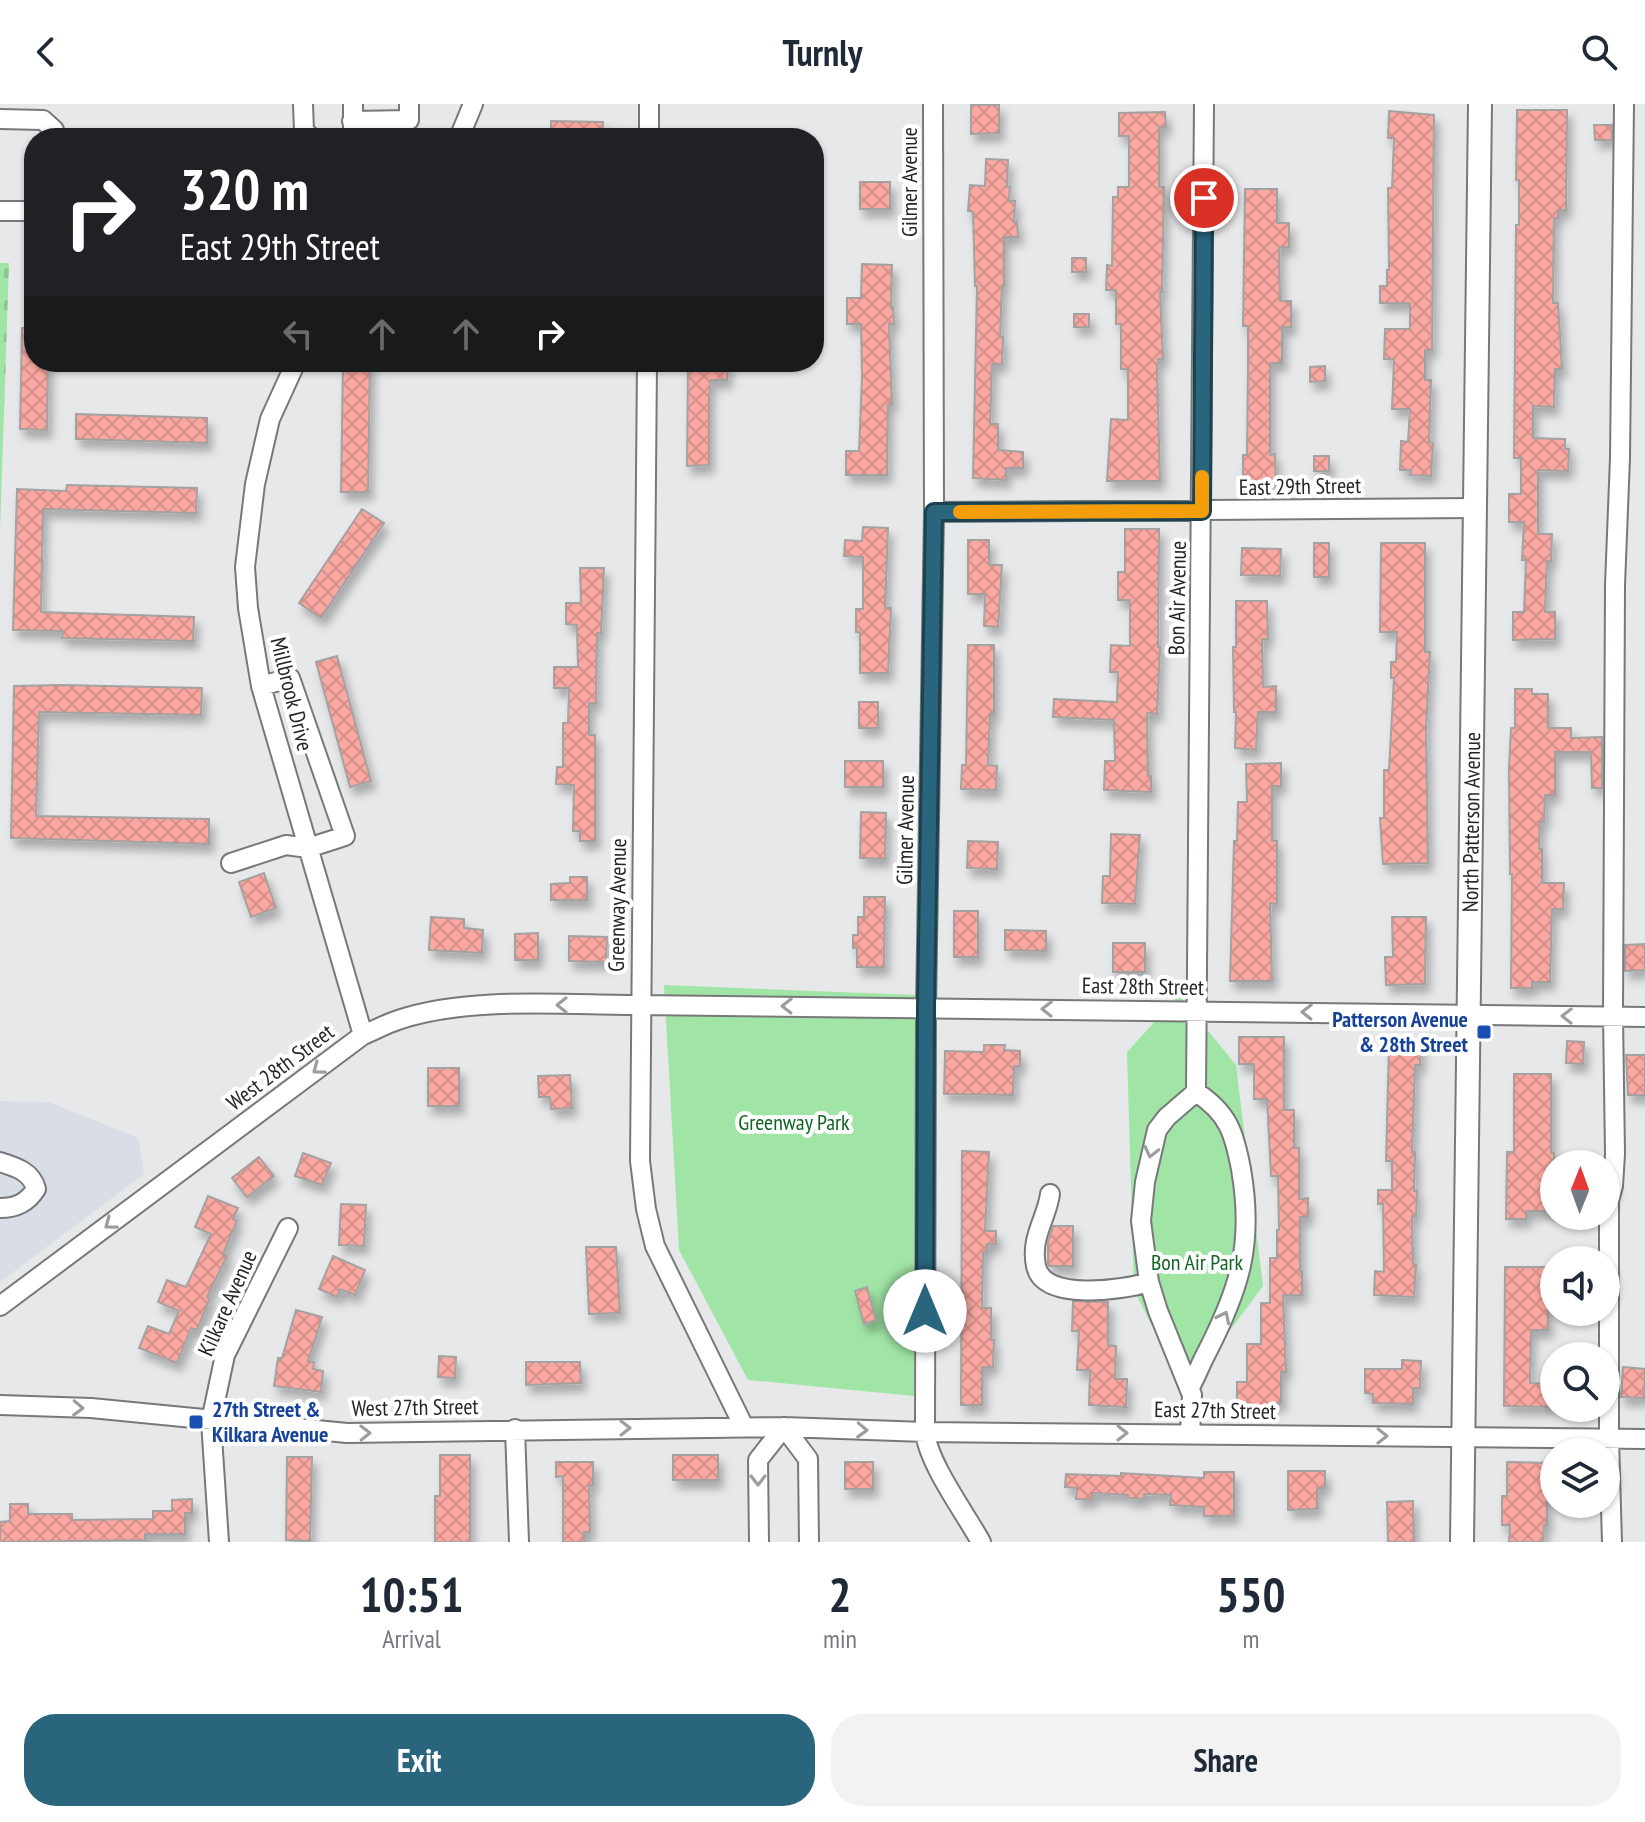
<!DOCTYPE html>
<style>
:root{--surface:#fff;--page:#f2f2f3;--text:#1f2937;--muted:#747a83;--accent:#29667d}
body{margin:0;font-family:"PT Sans Narrow",sans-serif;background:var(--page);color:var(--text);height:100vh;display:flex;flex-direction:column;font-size:30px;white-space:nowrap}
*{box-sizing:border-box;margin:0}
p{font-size:26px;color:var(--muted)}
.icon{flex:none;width:44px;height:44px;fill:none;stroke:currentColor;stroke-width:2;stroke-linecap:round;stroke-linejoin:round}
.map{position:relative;height:1438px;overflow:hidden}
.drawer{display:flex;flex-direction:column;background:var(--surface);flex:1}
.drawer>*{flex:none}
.banner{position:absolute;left:24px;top:24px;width:800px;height:244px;border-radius:32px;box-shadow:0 2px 6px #0004;background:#202124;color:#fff;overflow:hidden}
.needle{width:52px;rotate:1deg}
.fabs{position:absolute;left:1540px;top:1046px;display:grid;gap:16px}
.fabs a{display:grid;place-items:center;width:80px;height:80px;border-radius:50%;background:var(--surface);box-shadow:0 2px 6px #0004;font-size:40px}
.pin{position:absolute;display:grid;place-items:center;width:68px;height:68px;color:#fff;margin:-34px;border:4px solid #fff;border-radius:50%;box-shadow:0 2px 8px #0007}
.me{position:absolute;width:88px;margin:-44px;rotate:0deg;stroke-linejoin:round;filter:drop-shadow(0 0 6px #0008)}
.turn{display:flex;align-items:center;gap:28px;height:168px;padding:0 24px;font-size:36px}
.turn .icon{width:104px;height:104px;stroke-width:2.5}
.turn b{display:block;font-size:56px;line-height:68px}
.lanes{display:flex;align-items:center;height:76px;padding:0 24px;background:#0003;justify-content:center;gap:40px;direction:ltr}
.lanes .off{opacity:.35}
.eta{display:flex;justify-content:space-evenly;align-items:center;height:136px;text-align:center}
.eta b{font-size:48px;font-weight:600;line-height:56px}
.primary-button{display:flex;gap:16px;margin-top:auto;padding:16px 24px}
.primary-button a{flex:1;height:92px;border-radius:32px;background:var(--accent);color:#fff;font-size:32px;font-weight:600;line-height:92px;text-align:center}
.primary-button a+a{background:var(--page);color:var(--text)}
header{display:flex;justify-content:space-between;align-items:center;height:104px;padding:0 24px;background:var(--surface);font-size:36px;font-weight:600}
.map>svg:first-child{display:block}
.built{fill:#d8dde6}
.cemetery{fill:url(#cemetery-stones)}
.park{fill:#a1e5a6}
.building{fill:url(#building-cross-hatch);stroke:#a4a2a1;stroke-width:2;filter:url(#shadow)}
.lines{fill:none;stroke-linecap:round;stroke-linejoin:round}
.minor-casing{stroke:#77787a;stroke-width:22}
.major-casing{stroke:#77787a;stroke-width:26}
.minor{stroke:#fff;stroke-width:18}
.major{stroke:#fff;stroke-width:22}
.oneway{stroke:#9d9d9d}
.route-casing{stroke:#1b4251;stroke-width:20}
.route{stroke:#29667d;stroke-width:14}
.slow{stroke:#f59e0b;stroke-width:14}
.transit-dot{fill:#1a4fb4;stroke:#fff;stroke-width:3}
.labels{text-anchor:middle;stroke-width:8;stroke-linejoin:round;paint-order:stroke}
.street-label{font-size:22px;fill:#252526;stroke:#fff}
.transit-label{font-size:22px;font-weight:bold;fill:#164399;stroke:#fff;text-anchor:end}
.park-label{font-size:22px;fill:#126324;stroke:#fff}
</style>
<header><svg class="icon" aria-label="back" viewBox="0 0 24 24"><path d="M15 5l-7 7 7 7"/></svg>Turnly<svg class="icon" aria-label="search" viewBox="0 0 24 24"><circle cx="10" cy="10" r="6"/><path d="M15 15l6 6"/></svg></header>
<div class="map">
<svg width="1645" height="1438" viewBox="0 0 1645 1438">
<defs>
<pattern id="cemetery-stones" width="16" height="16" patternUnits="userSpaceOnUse" patternTransform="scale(2)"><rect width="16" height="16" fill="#a1e5a6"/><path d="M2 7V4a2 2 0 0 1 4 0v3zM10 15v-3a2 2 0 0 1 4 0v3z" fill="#8ac48f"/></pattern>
<pattern id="building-cross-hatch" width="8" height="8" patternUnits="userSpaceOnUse" patternTransform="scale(2)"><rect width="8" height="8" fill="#faa8a1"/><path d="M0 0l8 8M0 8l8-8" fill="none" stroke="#d6908a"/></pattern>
<filter id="shadow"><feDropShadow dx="4.5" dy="8" stdDeviation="4" flood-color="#0004"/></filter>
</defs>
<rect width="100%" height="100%" fill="#e7e8ea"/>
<path class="built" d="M0 997 48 998 138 1034 144 1070 0 1178Z"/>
<path class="cemetery" d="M0 159H9L0 427Z"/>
<path class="park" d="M664 881 916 891 914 1292 748 1276 679 1146Z
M1179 891 1236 961 1263 1182 1185 1287 1134 1186 1127 948Z"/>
<path class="building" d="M971 1H999V29L971 30Z
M1517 6H1567L1566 106H1558V114H1554L1553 199H1558L1562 265H1555L1554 303 1533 302V334L1565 335V345H1569L1568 367 1538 366V430H1552L1551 457H1547L1545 508H1555V535L1513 536V508H1524L1526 456H1522L1524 418H1509V390H1521V354H1514L1516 121H1519V76H1516Z
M1389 7 1434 11 1432 246H1425V276H1431L1429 338 1433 339 1431 372 1410 371 1411 366H1400L1401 337 1408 338 1410 305H1392L1394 255H1384L1385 225H1410V199H1380V182H1387V166H1389L1388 84H1392L1394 34H1388Z
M1165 8 1166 23H1159V83H1164L1162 188H1160L1163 255H1158L1157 265 1160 377H1107L1111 315 1128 316V265H1121V220H1116V186H1106L1107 161 1112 162 1113 93H1118V83H1129V32H1119V9Z
M551 17 603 18 602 34H551Z
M1594 21H1612V36H1595Z
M986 55 1008 56 1007 83H1010L1009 97H1015L1014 118H1017L1018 133H1004V182H1002L1000 233H1003L1002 260H992L990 320H998V346L1023 348V364H1006V376L973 374 977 182H975L973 108 968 107 970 81 985 82Z
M860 78H890V105H860Z
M1245 85H1277V119H1289V143H1279L1280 197H1291V223H1282V259H1270V351L1275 350 1276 377H1243V351H1247L1248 259V222H1243Z
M1072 154H1086V168H1072Z
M862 160 892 161 891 204 893 203 894 220H889L892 300H888L887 371H846V347H859L862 272 861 220H847V194H861Z
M1074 210H1089V223H1074Z
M22 224H34V258H48L47 326 20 325Z
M343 258H370L368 388H341Z
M688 258H728L727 276H711L709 293V361L687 362Z
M1325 262V277L1310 278V263Z
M76 310 207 314V339L76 335Z
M1314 352H1329V367H1314Z
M67 381 197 384 196 409 43 405 41 508 194 513 193 537 62 534 63 527 13 526 17 385 66 387Z
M362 405 384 419 321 514 299 499Z
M863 423 888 424 885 504H891L888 569H860V528H856V505H863V453L844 452 845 436 862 437Z
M1125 425H1159L1158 543H1160L1157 610 1147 609 1148 672H1151V688L1104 686 1105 657H1115L1114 616 1053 613 1054 595 1117 598 1118 568H1110L1111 541 1130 542V496H1118V468H1125Z
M968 436H989V461H1002L998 523 984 522 985 490H968Z
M1314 439H1329V473H1314Z
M1381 439H1425V548H1430L1426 624 1428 759 1383 760 1380 714H1384V666H1389L1394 574H1391V558H1396L1397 528H1380Z
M1242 444 1281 445 1280 472 1241 471Z
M580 464H604L601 529H597L596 599H589V631H595V737H580V727H573L574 681 556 680 557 663H563V619H568L569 584H554V563H578L577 521 566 520V499H581Z
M1236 497H1267L1268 535H1262L1263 583 1276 582V608H1258L1256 646 1235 644 1236 608H1234L1233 543H1236Z
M968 541H994V610H990L988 661 997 662 996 686 961 685 962 661H966Z
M337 552 371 677 350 683 316 558Z
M61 581 202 584 201 611 39 608 36 712 209 715V740L11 734 14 582Z
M1515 585H1532V590H1548V624H1571V634L1602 633V684H1592L1591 648H1555V691H1545L1544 717H1540L1539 745H1542V779H1564L1563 805H1552L1550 878H1532V884H1511L1512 770H1510L1509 664 1511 624H1515Z
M859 598H878V624H859Z
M845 657H883V683H845Z
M1281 659V682H1272V737H1277V800L1270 799 1272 877H1230L1234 737H1237L1238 698H1247L1246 660Z
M861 708 886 709 885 755 860 754Z
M1111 730 1140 731 1135 800 1102 799 1103 772H1110Z
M968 737 998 738 997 765 967 764Z
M264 769 276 804 251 813 239 778Z
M570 773H587V796H551V780L570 779Z
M864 793H885L884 863H857V844H853V831H858V813H864Z
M954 807H978V853H954Z
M431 813 464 815V824L483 826 482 849 429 846Z
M1392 813H1426L1425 880 1386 881 1385 853H1393Z
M1005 826 1046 827V847L1005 846Z
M538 829V856H515V830Z
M569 832 607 833 606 858 569 857Z
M1113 839H1145V868H1113Z
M1645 840V866L1625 867V841Z
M1239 933H1284V1006H1294V1044H1299V1095L1308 1094V1113H1300V1168H1302V1191H1283L1286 1268H1281V1299H1270V1304H1248V1299H1237V1278H1247V1240H1261V1199H1270V1154H1277V1126H1279L1278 1072H1271L1267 995H1254V960H1239Z
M1567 937 1584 938 1583 960 1566 959Z
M1389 939 1421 941 1420 961H1415L1412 1048H1415L1414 1087H1417L1416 1112H1412L1413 1160 1416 1161 1414 1193 1374 1191 1375 1167 1384 1168 1383 1100H1378V1086H1392V1057H1386Z
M984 941H1005L1004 946 1020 947V962H1014L1013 991 944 990 945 947 984 948Z
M1626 951H1645V991H1628Z
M428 964H459V1002H428Z
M1514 970H1551V1049H1554V1107H1526V1115H1506L1507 1048H1514Z
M570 971 572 1004 551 1005 550 993H539L538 972Z
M962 1047 989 1048 985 1127H996V1140H987V1148H983L982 1204H991V1236H994L993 1263H982V1301H961Z
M303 1049 331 1059 322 1081 295 1072Z
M259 1053 274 1072 247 1093 232 1074Z
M208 1092 238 1104 233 1115 237 1117 223 1150 227 1152 207 1193 210 1194 197 1226 191 1224 177 1259 139 1244 148 1222 169 1230 179 1207 158 1198 167 1176 186 1183 211 1130 195 1123Z
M341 1100 366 1101 364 1142 339 1141Z
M1053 1122H1073V1162H1049L1048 1160V1138Z
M586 1143H616L620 1209 589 1210Z
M333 1152 365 1166 355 1191 340 1185 337 1193 319 1185Z
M1505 1163H1548V1226H1531L1530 1279 1552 1280 1551 1303 1504 1302Z
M867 1183 876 1216 864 1220 855 1187Z
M1073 1197 1108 1198V1241L1116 1242 1115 1275H1127L1126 1303 1089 1301 1090 1266H1077L1079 1227H1072Z
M296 1206 322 1213 308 1257 314 1258 313 1265 323 1267 321 1288 274 1282 278 1254H282Z
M439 1252 456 1253 455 1274 438 1273Z
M1402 1256 1421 1257 1420 1284H1413V1300L1373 1299V1290L1365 1289V1265H1402Z
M526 1258H580L581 1279 526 1281Z
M1623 1263 1645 1265 1644 1294 1621 1293Z
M440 1351H470V1438H435V1392H440Z
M673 1351H718V1376H673Z
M287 1353H312L310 1437 286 1436Z
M556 1358H593V1381H589L590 1428H584V1438H563V1372L556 1373Z
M845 1358H873V1385H845Z
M1507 1358 1553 1359V1383H1547V1421H1544L1543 1438H1509L1510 1421H1502V1392H1507Z
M1288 1367H1325V1384H1317V1405L1288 1406Z
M1204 1368H1234V1412H1204V1403L1170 1401 1171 1391 1144 1390V1395L1128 1394V1391L1092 1389V1396L1076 1395 1077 1384 1065 1383 1066 1370 1121 1372V1369L1204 1374Z
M192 1395V1409H185V1430H145V1436L0 1438V1418L10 1417V1400H28V1410H72V1416L153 1415V1407H172V1396Z
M1413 1397 1414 1438H1388L1387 1398Z"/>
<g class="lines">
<g class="minor-casing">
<path id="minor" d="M303 0 304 27 312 34
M353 0V34
M933 0 934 408 926 903 925 1328C928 1359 965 1409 981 1438
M0 15 43 16 54 26V34
M352 17 409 16V0
M459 34 473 0
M649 34V0
M0 107H34
M296 258 270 315 255 380 245 463 248 504 261 582 363 931
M647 258 640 1057 646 1105 655 1142 744 1323
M934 408 1475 404
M231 759 286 741 308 744 345 732 290 574 261 582
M1196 988 1204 0
M0 1058C16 1063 32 1068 36 1085 27 1099 16 1104 0 1104
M1050 1090C1047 1114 1030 1133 1036 1162 1043 1198 1124 1186 1149 1178
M0 1202 363 931C375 926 386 920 398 916 468 892 566 901 640 901L1645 913
M1190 1283C1196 1273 1200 1261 1206 1250 1240 1184 1254 1140 1241 1065 1234 1028 1228 1009 1196 988
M0 1301 91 1304 347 1329 784 1323 925 1328 1645 1335
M784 1323 808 1355 809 1438
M515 1325 519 1438
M1190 1329 1192 1291 1158 1207 1149 1178 1141 1117 1145 1078 1157 1026 1167 1013 1196 988
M219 1438 211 1317 225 1251 288 1124
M759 1438 758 1356 784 1323
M1612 1438 1609 1335V1096L1613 1082 1615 1050 1613 912 1615 481 1620 354 1624 0"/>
</g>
<g class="major-casing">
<g id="major">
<path id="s1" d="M1462 1438 1480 0"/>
</g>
</g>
<use href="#minor" class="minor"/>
<use href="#major" class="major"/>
</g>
<defs><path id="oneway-chevron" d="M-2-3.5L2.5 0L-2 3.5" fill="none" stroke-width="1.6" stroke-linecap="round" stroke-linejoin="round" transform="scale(2)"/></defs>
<g class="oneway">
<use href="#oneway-chevron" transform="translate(562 901) rotate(180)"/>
<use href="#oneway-chevron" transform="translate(787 902) rotate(-179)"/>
<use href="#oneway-chevron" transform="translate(1047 905) rotate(-179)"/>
<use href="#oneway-chevron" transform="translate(1307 908) rotate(-179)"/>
<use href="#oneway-chevron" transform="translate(1567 912) rotate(-179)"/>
<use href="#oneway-chevron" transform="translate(318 965) rotate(143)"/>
<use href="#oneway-chevron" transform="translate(1151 1048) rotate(103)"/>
<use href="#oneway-chevron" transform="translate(110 1120) rotate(143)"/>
<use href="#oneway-chevron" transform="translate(1224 1213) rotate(-64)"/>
<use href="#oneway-chevron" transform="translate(78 1304) rotate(2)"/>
<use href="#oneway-chevron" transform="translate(625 1324) rotate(-1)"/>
<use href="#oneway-chevron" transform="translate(862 1326) rotate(2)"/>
<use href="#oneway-chevron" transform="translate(365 1329) rotate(-1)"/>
<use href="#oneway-chevron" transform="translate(1122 1329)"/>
<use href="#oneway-chevron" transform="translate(1382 1332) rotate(1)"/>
<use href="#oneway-chevron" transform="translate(758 1376) rotate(90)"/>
</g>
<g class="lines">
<g class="route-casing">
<path id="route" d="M925 1207 926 903 934 408 1202 407 1204 94"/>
</g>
<use href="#route" class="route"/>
<path class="slow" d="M960 408 1202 407V373"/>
</g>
<g class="transit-dot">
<rect x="1476" y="920" width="16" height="16" rx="4"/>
<rect x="188" y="1310" width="16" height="16" rx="4"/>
</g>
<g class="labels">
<g class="street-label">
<text transform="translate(909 78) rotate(-90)" y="8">Gilmer Avenue</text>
<text transform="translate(1300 382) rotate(-1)" y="8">East 29th Street</text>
<text transform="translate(1177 494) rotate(-89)" y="8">Bon Air Avenue</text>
<text transform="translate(292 590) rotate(76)" y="8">Millbrook Drive</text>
<text dy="8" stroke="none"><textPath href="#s1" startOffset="720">North Patterson Avenue</textPath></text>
<text transform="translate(905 726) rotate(-89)" y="8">Gilmer Avenue</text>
<text transform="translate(617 801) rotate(-89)" y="8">Greenway Avenue</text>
<text transform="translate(1143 882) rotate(1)" y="8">East 28th Street</text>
<text transform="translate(280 963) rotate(-37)" y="8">West 28th Street</text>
<text transform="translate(227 1199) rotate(-66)" y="8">Kilkare Avenue</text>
<text transform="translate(415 1303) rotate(-1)" y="8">West 27th Street</text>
<text transform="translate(1215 1306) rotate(1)" y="8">East 27th Street</text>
</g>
<g class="transit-label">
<text x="1468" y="923">Patterson Avenue<tspan x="1468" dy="25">&amp; 28th Street</tspan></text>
<text x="212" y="1313" text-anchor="start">27th Street &amp;<tspan x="212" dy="25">Kilkara Avenue</tspan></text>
</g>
<g class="park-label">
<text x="794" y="1026">Greenway Park</text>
<text x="1197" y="1166">Bon Air Park</text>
</g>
</g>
</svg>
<div class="fabs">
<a><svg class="needle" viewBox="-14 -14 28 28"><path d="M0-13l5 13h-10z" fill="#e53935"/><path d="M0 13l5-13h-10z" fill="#747a83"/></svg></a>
<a><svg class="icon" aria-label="sound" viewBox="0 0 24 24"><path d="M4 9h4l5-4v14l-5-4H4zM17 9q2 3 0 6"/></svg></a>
<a><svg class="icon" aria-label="search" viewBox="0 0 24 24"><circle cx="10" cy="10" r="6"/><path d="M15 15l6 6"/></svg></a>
<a><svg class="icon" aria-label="layers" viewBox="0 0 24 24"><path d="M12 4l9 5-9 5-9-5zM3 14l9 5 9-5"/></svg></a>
</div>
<div class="pin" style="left:1204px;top:94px;background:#d93025"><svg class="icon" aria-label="arrive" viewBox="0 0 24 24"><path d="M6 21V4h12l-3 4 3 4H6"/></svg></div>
<svg class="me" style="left:925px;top:1207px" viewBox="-20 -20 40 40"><circle r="19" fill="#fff"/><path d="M0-13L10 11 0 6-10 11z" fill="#29667d"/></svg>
<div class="banner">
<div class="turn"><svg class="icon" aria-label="right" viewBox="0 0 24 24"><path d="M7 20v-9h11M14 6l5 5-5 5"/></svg><div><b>320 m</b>East 29th Street</div></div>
<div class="lanes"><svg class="icon off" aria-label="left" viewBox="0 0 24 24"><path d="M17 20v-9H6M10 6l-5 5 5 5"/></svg><svg class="icon off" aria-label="ahead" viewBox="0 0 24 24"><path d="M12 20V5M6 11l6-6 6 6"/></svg><svg class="icon off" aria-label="ahead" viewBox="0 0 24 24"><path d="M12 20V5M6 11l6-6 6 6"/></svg><svg class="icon" aria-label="right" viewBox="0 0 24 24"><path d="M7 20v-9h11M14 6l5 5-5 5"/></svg></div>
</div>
</div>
<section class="drawer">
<div class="eta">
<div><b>10:51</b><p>Arrival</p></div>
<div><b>2</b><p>min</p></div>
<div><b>550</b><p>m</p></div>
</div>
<div class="primary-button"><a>Exit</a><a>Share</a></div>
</section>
